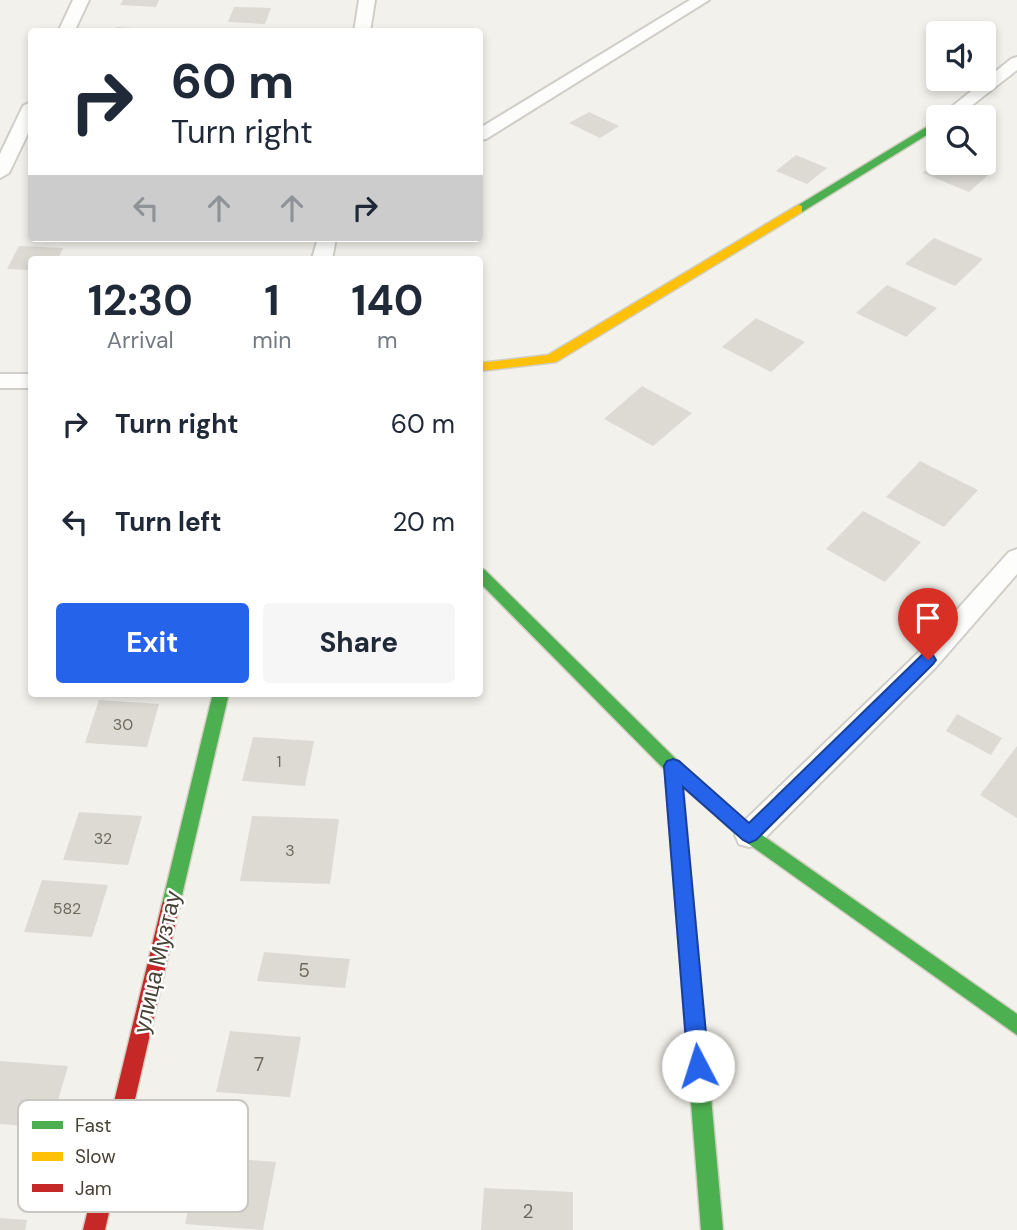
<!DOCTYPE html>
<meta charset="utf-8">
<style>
:root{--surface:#fff;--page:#f6f6f7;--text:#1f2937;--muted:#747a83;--accent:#2563eb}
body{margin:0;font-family:"DM Sans",sans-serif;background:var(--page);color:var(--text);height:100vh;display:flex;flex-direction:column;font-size:26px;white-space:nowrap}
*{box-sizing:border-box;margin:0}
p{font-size:23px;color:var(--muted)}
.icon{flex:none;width:38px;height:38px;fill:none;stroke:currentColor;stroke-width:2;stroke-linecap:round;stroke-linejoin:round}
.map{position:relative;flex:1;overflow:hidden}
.side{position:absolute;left:28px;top:256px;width:455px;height:441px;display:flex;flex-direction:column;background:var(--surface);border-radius:7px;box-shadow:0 4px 10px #0003}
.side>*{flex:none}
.guide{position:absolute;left:28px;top:28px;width:455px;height:214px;border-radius:7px;box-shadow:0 4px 10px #0003;background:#fff;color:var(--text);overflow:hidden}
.buttons{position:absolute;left:926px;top:21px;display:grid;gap:14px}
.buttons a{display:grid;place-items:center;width:70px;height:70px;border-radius:7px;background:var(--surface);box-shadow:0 4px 10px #0003;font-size:35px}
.pin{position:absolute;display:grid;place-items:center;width:60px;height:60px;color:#fff;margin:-72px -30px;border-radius:50% 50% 50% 0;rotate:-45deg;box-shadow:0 0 7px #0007}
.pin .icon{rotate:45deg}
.me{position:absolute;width:77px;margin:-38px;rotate:355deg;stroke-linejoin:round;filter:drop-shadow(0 0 5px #0008)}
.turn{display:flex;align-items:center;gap:24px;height:147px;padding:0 28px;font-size:32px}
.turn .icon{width:91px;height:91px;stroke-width:2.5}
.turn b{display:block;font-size:49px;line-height:60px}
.lanes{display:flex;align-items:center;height:66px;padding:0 28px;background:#0003;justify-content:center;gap:35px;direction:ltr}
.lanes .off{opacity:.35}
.eta{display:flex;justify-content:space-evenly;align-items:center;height:119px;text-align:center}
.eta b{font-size:42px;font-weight:700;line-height:49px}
.action{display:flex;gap:14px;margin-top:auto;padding:14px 28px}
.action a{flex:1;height:80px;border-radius:7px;background:var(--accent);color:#fff;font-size:28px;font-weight:700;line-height:80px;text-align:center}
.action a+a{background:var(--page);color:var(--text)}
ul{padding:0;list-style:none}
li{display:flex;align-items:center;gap:21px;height:98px;padding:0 28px}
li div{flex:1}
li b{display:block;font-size:26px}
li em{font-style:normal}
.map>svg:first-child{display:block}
.building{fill:#dcdad3}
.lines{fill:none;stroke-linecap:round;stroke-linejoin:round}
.street-casing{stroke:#d0cec8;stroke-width:4}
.fast-casing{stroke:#d2cec1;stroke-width:3}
.slow-casing{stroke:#d2cec1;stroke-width:3}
.jam-casing{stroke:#d2cec1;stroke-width:3}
.street{fill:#fdfdfc;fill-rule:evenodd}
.fast{fill:#4caf50;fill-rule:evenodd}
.slow{fill:#ffc107;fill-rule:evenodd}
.jam{fill:#c62828;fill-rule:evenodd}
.route{fill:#2563eb;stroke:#184099;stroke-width:2}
.labels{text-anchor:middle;stroke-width:5;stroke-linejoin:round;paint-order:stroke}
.number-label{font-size:16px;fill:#6e6a5d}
.near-number-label{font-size:19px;fill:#6e6a5d}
.near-street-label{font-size:23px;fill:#494335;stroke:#fff}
.key{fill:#fff;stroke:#c8c7c2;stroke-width:2}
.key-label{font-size:19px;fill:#494335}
</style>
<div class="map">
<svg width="1017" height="1230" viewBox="0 0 1017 1230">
<rect width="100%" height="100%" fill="#f2f1eb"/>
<path class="building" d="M123 0H159L156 7 120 5Z
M234 7 271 8 265 24 228 22Z
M116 27 153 29 151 32H114Z
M589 112 619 126 600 138 569 123Z
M796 155 827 168 807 184 776 171Z
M938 160V163H979L995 169 969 192 923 173Z
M934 238 983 259 955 286 905 264Z
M19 246 63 248 58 259H32V270L7 269Z
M887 285 937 308 906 337 856 313Z
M756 318 805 342 771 372 722 347Z
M642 386 692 413 653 446 604 419Z
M920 461 978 490 944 527 886 497Z
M863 511 921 542 885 582 826 549Z
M99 700 159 704 147 747 85 743Z
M957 714 1002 738 991 755 946 731Z
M253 737 314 741 305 786 242 781Z
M1017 746V818L980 795Z
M79 812 142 816 128 865 63 860Z
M252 816 339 819 330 884 240 881Z
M42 880 108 885 92 937 24 932Z
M264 952 350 959 345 988 257 981Z
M230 1031 301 1037 290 1097 216 1092Z
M0 1061 68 1066 50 1128 0 1124Z
M200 1156 276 1162 263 1230 185 1224Z
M484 1188 573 1192V1230H481Z
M0 1218 27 1220 25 1230H0Z"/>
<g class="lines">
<g class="street-casing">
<path id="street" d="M73 0H89L74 32H58Z
M359 0H375L370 32H354Z
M690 0H709L486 139 480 140V128Z
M1017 57V70L957 117H939L1011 59Z
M32 101V125L9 173 0 178V154L23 106Z
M318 238H336L332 259H312Z
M0 374H32V388H0Z
M1017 549V574L936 667 759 844 749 847 739 844 735 835 739 826 918 653 1009 552Z"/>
</g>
<g class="fast-casing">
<path id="fast" d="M938 120V128L802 212H794L792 209Z
M480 568 485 570 679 762 755 830 1017 1014V1035L743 840 683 787 723 1230H701L665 770 480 583Z
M213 693H229L179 908 177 914 170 916 163 914 161 908Z"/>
</g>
<g class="slow-casing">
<path id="slow" d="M798 205 802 206V212L556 362 480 371V363L548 355Z"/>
</g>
<g class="jam-casing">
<path id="jam" d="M170 900 177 902 179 908 105 1230H83L161 908 163 902Z"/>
</g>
<use href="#street" class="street"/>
<use href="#fast" class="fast"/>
<use href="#slow" class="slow"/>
<use href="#jam" class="jam"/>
</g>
<path class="route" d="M928 653 933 655 936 660 933 664 756 840 749 843 743 840 683 787 709 1066 706 1073 698 1076 691 1073 688 1066 664 766 667 761 673 759 679 761 749 823 922 655Z"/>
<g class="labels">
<g class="number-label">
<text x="123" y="730">30</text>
<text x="279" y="767">1</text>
<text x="103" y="844">32</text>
<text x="290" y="856">3</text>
<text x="67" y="914">582</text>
</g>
<g class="near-number-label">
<text x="304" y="977">5</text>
<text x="259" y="1071">7</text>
<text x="528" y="1218">2</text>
</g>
<g class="near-street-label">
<text transform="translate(157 962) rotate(-77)" y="8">улица Музтау</text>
</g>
</g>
<rect x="18" y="1100" width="230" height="112" rx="10" class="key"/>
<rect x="32" y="1121" width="31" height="8" fill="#4caf50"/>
<rect x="32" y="1152" width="31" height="9" fill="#ffc107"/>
<rect x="32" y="1184" width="31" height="8" fill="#c62828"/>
<g class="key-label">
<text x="75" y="1132">Fast</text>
<text x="75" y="1163">Slow</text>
<text x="75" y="1195">Jam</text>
</g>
</svg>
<div class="buttons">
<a><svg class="icon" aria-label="sound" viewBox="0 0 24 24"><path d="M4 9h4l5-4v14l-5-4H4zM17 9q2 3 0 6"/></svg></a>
<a><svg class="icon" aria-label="search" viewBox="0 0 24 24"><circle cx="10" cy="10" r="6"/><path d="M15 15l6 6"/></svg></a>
</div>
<div class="pin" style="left:928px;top:660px;background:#d93025"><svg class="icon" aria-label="arrive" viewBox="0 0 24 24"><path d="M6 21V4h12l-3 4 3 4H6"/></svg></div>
<svg class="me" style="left:698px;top:1066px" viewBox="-20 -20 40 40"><circle r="19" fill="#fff"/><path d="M0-13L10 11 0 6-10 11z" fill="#2563eb"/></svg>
<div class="guide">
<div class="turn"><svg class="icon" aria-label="right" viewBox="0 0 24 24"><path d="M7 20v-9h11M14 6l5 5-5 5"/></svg><div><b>60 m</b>Turn right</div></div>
<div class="lanes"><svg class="icon off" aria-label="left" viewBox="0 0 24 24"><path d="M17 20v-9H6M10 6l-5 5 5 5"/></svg><svg class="icon off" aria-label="ahead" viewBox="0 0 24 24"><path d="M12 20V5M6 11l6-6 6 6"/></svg><svg class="icon off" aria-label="ahead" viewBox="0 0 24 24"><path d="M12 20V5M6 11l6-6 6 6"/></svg><svg class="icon" aria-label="right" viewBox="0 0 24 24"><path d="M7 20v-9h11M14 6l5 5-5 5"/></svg></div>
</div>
<section class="side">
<div class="eta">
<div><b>12:30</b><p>Arrival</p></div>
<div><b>1</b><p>min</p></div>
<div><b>140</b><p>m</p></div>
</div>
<ul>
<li><svg class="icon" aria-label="right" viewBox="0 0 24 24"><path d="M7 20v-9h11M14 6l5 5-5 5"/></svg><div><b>Turn right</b></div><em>60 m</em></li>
<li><svg class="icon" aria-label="left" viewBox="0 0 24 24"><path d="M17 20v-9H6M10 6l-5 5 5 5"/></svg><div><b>Turn left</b></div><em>20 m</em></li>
</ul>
<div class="action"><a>Exit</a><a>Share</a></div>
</section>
</div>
